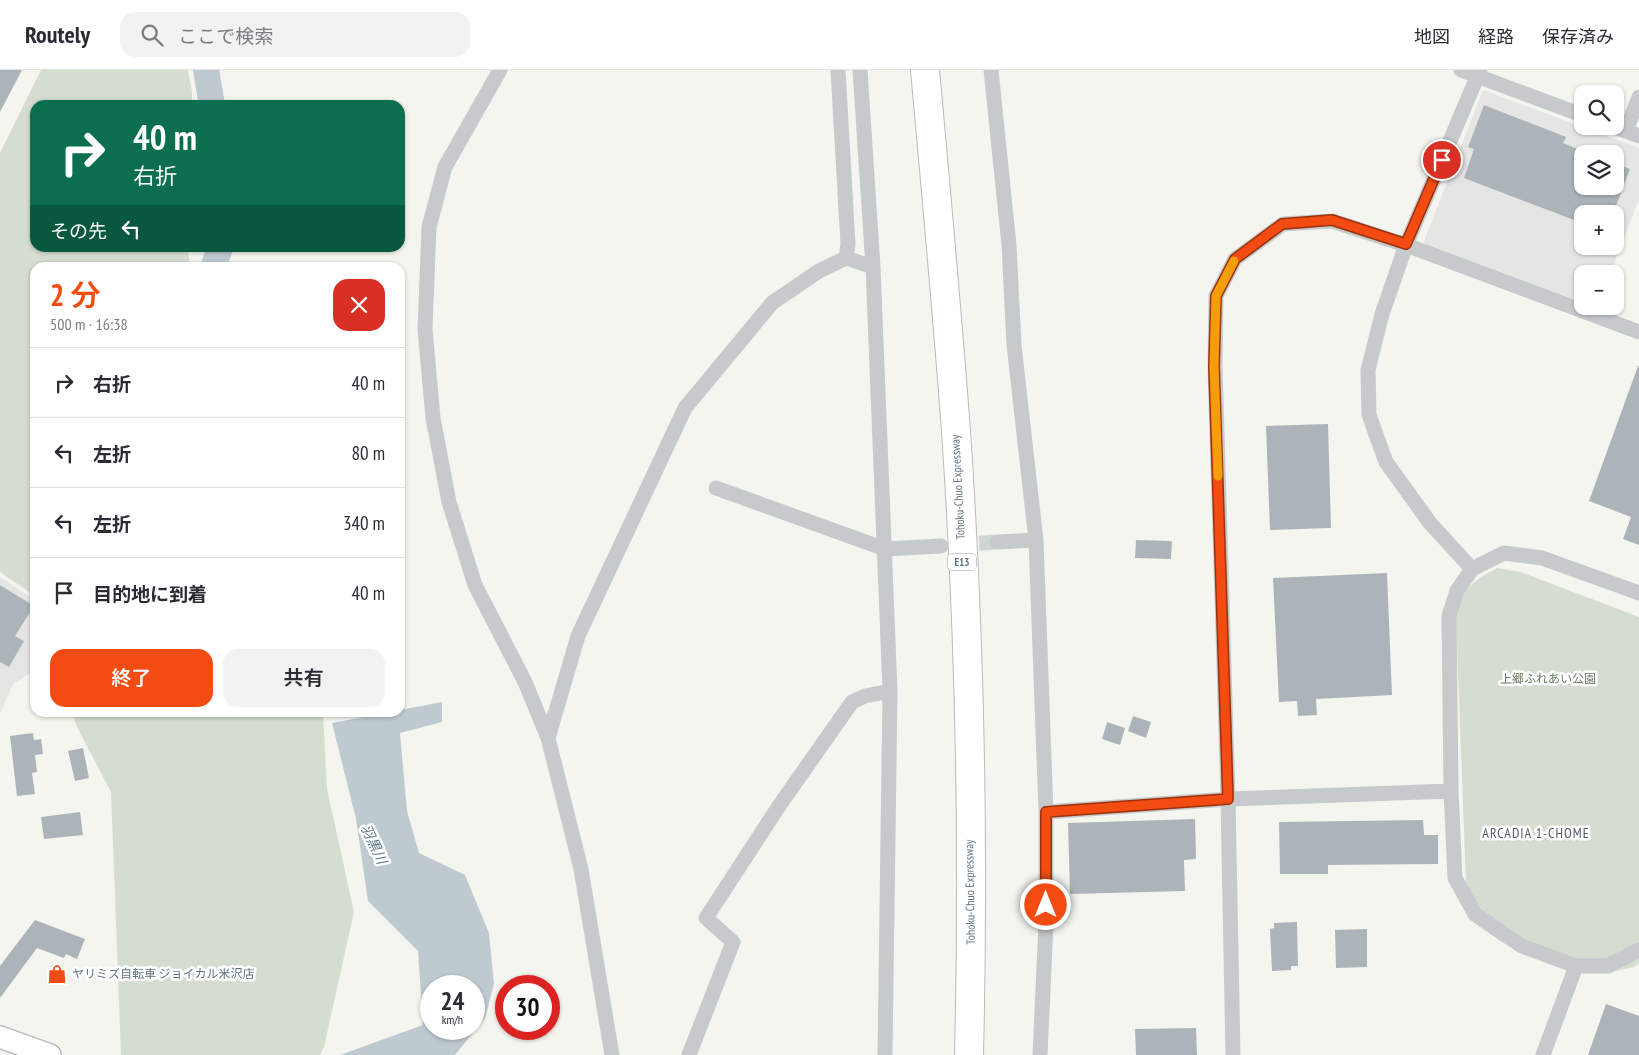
<!DOCTYPE html>
<html lang="ja">
<meta charset="utf-8">
<style>
:root{--surface:#fff;--page:#f2f2f3;--text:#2b2b33;--muted:#7c7c81;--line:#e1e1e2;--accent:#f24c13}
body{margin:0;font-family:"PT Sans Narrow","Noto Sans JP",sans-serif;background:var(--page);color:var(--text);height:100vh;display:flex;flex-direction:column;font-size:19px;white-space:nowrap}
*{box-sizing:border-box;margin:0}
p{font-size:16px;color:var(--muted)}
.icon{flex:none;width:28px;height:28px;fill:none;stroke:currentColor;stroke-width:2;stroke-linecap:round;stroke-linejoin:round}
.map{position:relative;flex:1;overflow:hidden}
.panel{position:absolute;left:30px;top:192px;width:375px;height:455px;display:flex;flex-direction:column;background:var(--surface);border-radius:15px;box-shadow:0 1px 4px #0004}
.panel>*{flex:none}
.top-card{position:absolute;left:30px;top:30px;width:375px;height:152px;border-radius:15px;box-shadow:0 1px 4px #0004;background:#0b6e4f;color:#fff;overflow:hidden}
.controls{position:absolute;left:1574px;top:15px;display:grid;gap:10px}
.controls a{display:grid;place-items:center;width:50px;height:50px;border-radius:10px;background:var(--surface);box-shadow:0 1px 4px #0004;font-size:25px}
.speed{position:absolute;left:420px;top:905px;display:flex;gap:10px;font-size:25px;font-weight:700;text-align:center}
.speed>*{display:grid;place-content:center;width:65px;height:65px;border-radius:50%;background:var(--surface);box-shadow:0 1px 4px #0004;line-height:1}
.speed small{font-size:12px;font-weight:400}
.speed .limit{border:8px solid #d22;background:#fff;color:#111}
.pin{position:absolute;display:grid;place-items:center;width:42px;height:42px;color:#fff;margin:-21px;border:2px solid #fff;border-radius:50%;box-shadow:0 1px 5px #0007}
.me{position:absolute;width:55px;margin:-28px;rotate:0deg;stroke-linejoin:round;filter:drop-shadow(0 0 4px #0008)}
.turn{display:flex;align-items:center;gap:18px;height:105px;padding:0 20px;font-size:22px}
.turn .icon{width:65px;height:65px;stroke-width:2.5}
.turn b{display:block;font-size:35px;line-height:42px}
.then{display:flex;align-items:center;height:48px;padding:0 20px;background:#0003;gap:10px;font-size:19px}
.round{display:grid;place-items:center;flex:none;width:52px;height:52px;border-radius:15px;background:var(--page)}
.overview{display:flex;align-items:center;justify-content:space-between;height:85px;padding:0 20px}
h1{font-size:30px;font-weight:600;line-height:38px;color:var(--accent)}
.primary-button{display:flex;gap:10px;margin-top:auto;padding:10px 20px}
.primary-button a{flex:1;height:58px;border-radius:15px;background:var(--accent);color:#fff;font-size:20px;font-weight:600;line-height:58px;text-align:center}
.primary-button a+a{background:var(--page);color:var(--text)}
ul{padding:0;list-style:none}
li{display:flex;align-items:center;gap:15px;height:70px;padding:0 20px;border-top:1px solid var(--line)}
li div{flex:1}
li b{display:block;font-size:19px}
li em{font-style:normal}
header{display:flex;align-items:center;gap:30px;box-sizing:border-box;height:70px;padding:0 25px;background:var(--surface);border-bottom:1px solid var(--line)}
header strong{font-size:24px}
nav{display:flex;gap:28px;margin-inline-start:auto;font-size:18px}
.search{width:350px;height:45px;background:var(--page);display:flex;align-items:center;gap:12px;box-sizing:border-box;padding:0 18px;border-radius:15px;color:var(--muted);font-size:19px}
.map>svg:first-child{display:block}
.built{fill:#e5e6e4;fill-rule:evenodd}
.green{fill:#d5ddd1}
.water{fill:#bfcad0;fill-rule:evenodd}
.lines{fill:none;stroke-linecap:round;stroke-linejoin:round}
.river{stroke:#bfcad0;stroke-width:26}
.building{fill:#acb4b9}
.street-tunnel{stroke:#d0d5d5;stroke-width:15;stroke-dasharray:15 8;stroke-linecap:butt}
.secondary-casing{stroke:#b6bbc0;stroke-width:24}
.highway-casing{stroke:#b8bbbe;stroke-width:30}
.street{stroke:#c7cacd;stroke-width:15}
.secondary{stroke:#fff;stroke-width:21}
.highway{stroke:#fff;stroke-width:28}
.route-casing{stroke:#9d310c;stroke-width:12}
.route{stroke:#f24c13;stroke-width:9}
.slow{stroke:#f59e0b;stroke-width:9}
.labels{text-anchor:middle;stroke-width:5;stroke-linejoin:round;paint-order:stroke}
.shield{fill:#fff;stroke:#909ea9;stroke-width:1}
.shield-label{font-size:11px;font-weight:bold;fill:#617484}
.street-label{font-size:12px;fill:#617484;stroke:#fff}
.park-label{font-size:12px;fill:#657b60;stroke:#fff}
.poi-label{font-size:12px;fill:#617484;stroke:#fff;text-anchor:start}
.neighbourhood-label{font-size:14px;letter-spacing:1px;fill:#505d68;stroke:#fff}
.water-label{font-size:14px;font-style:italic;fill:#5c7782;stroke:#fff}
</style>
<header>
<strong>Routely</strong>
<div class="search"><svg class="icon" aria-label="search" viewBox="0 0 24 24"><circle cx="10" cy="10" r="6"/><path d="M15 15l6 6"/></svg>ここで検索</div>
<nav><a>地図</a><a>経路</a><a>保存済み</a></nav>
</header>
<div class="map">
<svg width="1639" height="985" viewBox="0 0 1639 985">
<rect width="100%" height="100%" fill="#f5f5f0"/>
<path class="built" d="M1483 20 1639 78V129L1610 204H1582V236L1426 178 1424 171ZM1582 84H1615V116H1582ZM1582 144H1615V176H1582Z
M0 507 35 530V544L29 558 35 565V600L13 614 0 644Z"/>
<path class="green" d="M41 0H188L192 22V35H35V178H187L191 197 35 198V526L0 502V83Z
M1497 498 1521 502 1639 547V893L1634 897 1611 902 1586 901 1503 873 1474 853 1466 814 1456 549C1464 518 1469 513 1497 498Z
M73 643H323L327 719 354 842 324 977 320 985H121L111 722 76 655Z"/>
<path class="water" d="M442 632V652L400 663 407 741 419 783 465 805 489 863 494 914 485 948 455 985H340L423 955 418 881 368 831 356 749 332 653 385 643 400 642V640ZM474 916V959H431V916Z"/>
<g class="lines">
<path class="river" d="M206 0 212 35
M213 198 220 178"/>
</g>
<path class="building" d="M0 0H22L0 42Z
M1484 35 1566 67 1563 73 1582 81V116H1615V93L1630 99 1613 144H1582V153L1464 108 1474 79 1468 77Z
M1638 296H1639V475L1623 469 1631 447 1589 431Z
M1328 354 1331 458 1270 460 1266 356Z
M1136 470 1172 471 1171 489 1135 488Z
M1387 503 1392 625 1316 629 1317 645 1298 646 1297 631 1279 632 1273 508Z
M0 515 34 536 15 566 24 571 9 597 0 592Z
M1133 646 1151 652 1146 668 1128 661Z
M1107 652 1125 658 1120 675 1102 669Z
M33 663 34 670 41 669 43 684 35 685 37 702 32 703 35 724 17 726 10 666Z
M83 678 89 708 75 711 68 681Z
M80 742 83 765 44 769 41 747Z
M1195 749 1196 789 1184 790 1185 821 1070 824 1068 753Z
M1423 750 1424 765H1438V794L1328 795V804H1280L1279 752Z
M35 850 85 869 77 889 66 884 64 888 37 878 0 928V896Z
M1297 852 1298 896H1291V900L1272 901 1270 859 1274 858V853Z
M1367 859V897L1336 898 1335 860Z
M1606 934 1639 946V985H1588Z
M1196 958 1197 985H1136L1135 959Z"/>
<g class="lines">
<path class="street-tunnel" d="M956 475 997 472"/>
<g class="secondary-casing">
<path id="secondary" d="M0 967 50 985"/>
</g>
<g class="highway-casing">
<path id="highway" d="M925 0C936 120 947 240 956 361 970 567 974 779 969 985"/>
</g>
<path class="street" d="M500 0 445 97 429 157 425 259 433 348 449 432 475 515 525 612 548 668 581 799 612 985
M838 0 848 174 846 188
M860 0 873 197 890 621 885 985
M991 0 1009 175 1014 275 1036 470 1046 742V854L1040 985
M1461 0 1582 45
M1612 56 1639 66
M1626 61 1639 27
M716 418 885 479 941 476
M997 472 1036 470
M1472 499 1430 453 1386 392 1369 345 1368 300 1382 244 1406 175 1480 0
M1639 523 1542 488 1504 483 1472 499 1457 521 1449 546 1451 721 1455 808 1475 844 1522 876 1576 896H1608L1639 880
M548 668 578 566 685 338 772 233 819 201 846 188 873 197
M1046 742 1228 729 1451 721
M689 985 733 872 706 848 779 736 852 632 865 626 890 621
M1233 985 1228 729 1215 296 1216 226 1235 189 1283 154 1332 151 1406 175 1639 262
M1543 985 1576 896"/>
<use href="#secondary" class="secondary"/>
<use href="#highway" class="highway"/>
</g>
<g class="lines">
<g class="route-casing">
<path id="route" d="M1046 835V742L1228 729 1214 296 1216 226 1235 189 1282 154 1332 150 1406 174 1442 90"/>
</g>
<use href="#route" class="route"/>
<path class="slow" d="M1218 406 1214 296 1216 226 1234 191"/>
</g>
<defs>
<g id="shop-bare" transform="scale(1.5)"><path d="M-5-2.5h2.3a2.7 3.5 0 0 1 5.4 0H5L5.5 6h-11ZM-1.5-2.5h3a1.5 2.3 0 0 0-3 0Z" fill="#f24c13" stroke="#fff" stroke-width="2.5" paint-order="stroke"/></g>
</defs>
<g fill-rule="evenodd">
<use href="#shop-bare" x="57" y="904"/>
</g>
<g class="labels">
<rect class="shield" x="948" y="483.5" width="28" height="17" rx="4"/>
<g class="shield-label">
<text x="962" y="496">E13</text>
</g>
<g class="street-label">
<text transform="translate(958 417) rotate(-93)" y="4">Tohoku-Chuo Expressway</text>
<text transform="translate(970 822) rotate(-91)" y="4">Tohoku-Chuo Expressway</text>
</g>
<g class="park-label">
<text x="1548" y="613">上郷ふれあい公園</text>
</g>
<g class="poi-label">
<text x="72" y="908">ヤリミズ自転車 ジョイカル米沢店</text>
</g>
<g class="neighbourhood-label">
<text x="1536" y="768">ARCADIA 1-CHOME</text>
</g>
<g class="water-label">
<text transform="translate(374 774) rotate(65)" y="5">羽黒川</text>
</g>
</g>
</svg>
<div class="controls">
<a><svg class="icon" aria-label="search" viewBox="0 0 24 24"><circle cx="10" cy="10" r="6"/><path d="M15 15l6 6"/></svg></a>
<a><svg class="icon" aria-label="layers" viewBox="0 0 24 24"><path d="M12 4l9 5-9 5-9-5zM3 14l9 5 9-5"/></svg></a>
<a>+</a>
<a>−</a>
</div>
<div class="speed"><div>24<small>km/h</small></div><div class="limit">30</div></div>
<div class="pin" style="left:1442px;top:90px;background:#d93025"><svg class="icon" aria-label="arrive" viewBox="0 0 24 24"><path d="M6 21V4h12l-3 4 3 4H6"/></svg></div>
<svg class="me" style="left:1046px;top:835px" viewBox="-20 -20 40 40"><circle r="17" fill="#f24c13" stroke="#fff" stroke-width="3"/><path d="M0-11L8 9 0 5-8 9z" fill="#fff"/></svg>
<div class="top-card">
<div class="turn"><svg class="icon" aria-label="right" viewBox="0 0 24 24"><path d="M7 20v-9h11M14 6l5 5-5 5"/></svg><div><b>40 m</b>右折</div></div>
<div class="then">その先<svg class="icon" aria-label="left" viewBox="0 0 24 24"><path d="M17 20v-9H6M10 6l-5 5 5 5"/></svg></div>
</div>
<section class="panel">
<div class="overview"><div><h1>2 分</h1><p>500 m · 16:38</p></div><a class="round" style="background:#d93025;color:#fff"><svg class="icon" aria-label="close" viewBox="0 0 24 24"><path d="M6 6l12 12M18 6L6 18"/></svg></a></div>
<ul>
<li><svg class="icon" aria-label="right" viewBox="0 0 24 24"><path d="M7 20v-9h11M14 6l5 5-5 5"/></svg><div><b>右折</b></div><em>40 m</em></li>
<li><svg class="icon" aria-label="left" viewBox="0 0 24 24"><path d="M17 20v-9H6M10 6l-5 5 5 5"/></svg><div><b>左折</b></div><em>80 m</em></li>
<li><svg class="icon" aria-label="left" viewBox="0 0 24 24"><path d="M17 20v-9H6M10 6l-5 5 5 5"/></svg><div><b>左折</b></div><em>340 m</em></li>
<li><svg class="icon" aria-label="arrive" viewBox="0 0 24 24"><path d="M6 21V4h12l-3 4 3 4H6"/></svg><div><b>目的地に到着</b></div><em>40 m</em></li>
</ul>
<div class="primary-button"><a>終了</a><a>共有</a></div>
</section>
</div>
